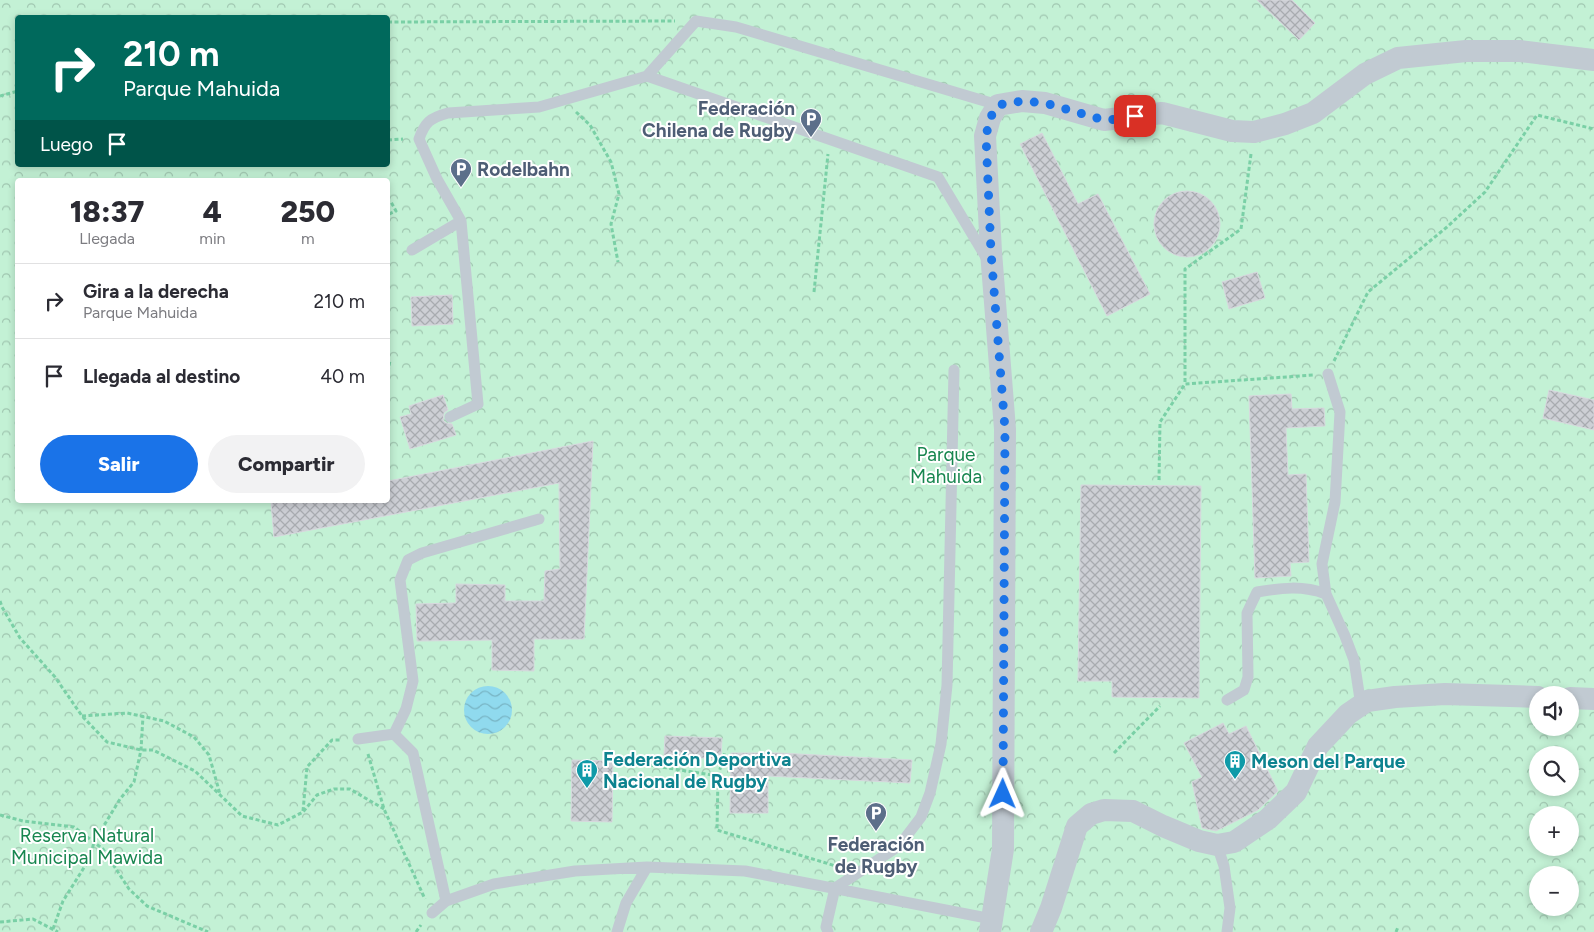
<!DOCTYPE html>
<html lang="es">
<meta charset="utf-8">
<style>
:root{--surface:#fff;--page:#f2f2f3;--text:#2b2b33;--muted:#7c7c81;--line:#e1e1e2;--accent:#1a73e8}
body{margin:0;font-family:Figtree,sans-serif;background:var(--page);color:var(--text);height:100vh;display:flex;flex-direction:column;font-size:19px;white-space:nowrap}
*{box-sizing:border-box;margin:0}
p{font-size:16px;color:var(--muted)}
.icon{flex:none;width:28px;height:28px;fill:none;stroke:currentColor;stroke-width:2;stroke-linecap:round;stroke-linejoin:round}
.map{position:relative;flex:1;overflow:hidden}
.drawer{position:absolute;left:15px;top:178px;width:375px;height:325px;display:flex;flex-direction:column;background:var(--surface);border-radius:5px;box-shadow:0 2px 8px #0003}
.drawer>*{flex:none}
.top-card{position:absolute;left:15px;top:15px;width:375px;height:152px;border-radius:5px;box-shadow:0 2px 8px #0003;background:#00695c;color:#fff;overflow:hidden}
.buttons{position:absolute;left:1529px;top:686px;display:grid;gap:10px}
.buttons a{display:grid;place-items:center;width:50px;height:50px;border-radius:50%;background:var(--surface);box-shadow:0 2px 8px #0003;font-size:25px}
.pin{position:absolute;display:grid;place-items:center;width:42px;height:42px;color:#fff;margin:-21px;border-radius:10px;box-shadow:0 2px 8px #0006}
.me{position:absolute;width:55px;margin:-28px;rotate:1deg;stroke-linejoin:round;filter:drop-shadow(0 0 4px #0008)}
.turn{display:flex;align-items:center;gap:18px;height:105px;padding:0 25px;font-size:22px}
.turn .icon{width:65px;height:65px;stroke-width:2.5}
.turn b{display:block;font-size:35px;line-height:42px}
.then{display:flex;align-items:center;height:48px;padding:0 25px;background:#0003;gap:10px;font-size:19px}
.eta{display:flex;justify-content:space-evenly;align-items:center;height:85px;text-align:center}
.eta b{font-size:30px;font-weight:800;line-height:35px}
.cta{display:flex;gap:10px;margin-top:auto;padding:10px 25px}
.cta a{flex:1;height:58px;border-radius:30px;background:var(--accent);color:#fff;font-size:20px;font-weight:800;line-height:58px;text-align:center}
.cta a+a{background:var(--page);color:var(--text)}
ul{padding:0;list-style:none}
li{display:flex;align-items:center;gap:15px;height:75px;padding:0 25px;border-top:1px solid var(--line)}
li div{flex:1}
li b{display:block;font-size:19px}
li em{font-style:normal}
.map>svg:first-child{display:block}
.forest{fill:url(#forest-crowns);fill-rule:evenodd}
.water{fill:url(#water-waves)}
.building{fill:url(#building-cross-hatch);stroke:#d7d9de}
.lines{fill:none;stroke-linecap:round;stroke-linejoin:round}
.path{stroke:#7ad0a6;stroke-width:3;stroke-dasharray:4 2.5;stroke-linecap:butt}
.lane{stroke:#c1cad2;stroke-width:11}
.street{stroke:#c1cad2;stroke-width:22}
.route{stroke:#1a73e8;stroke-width:9;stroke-dasharray:0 16.2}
.labels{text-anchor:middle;stroke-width:4;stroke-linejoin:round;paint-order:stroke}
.service-label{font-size:19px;font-weight:bold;fill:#4e5e75;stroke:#fff;text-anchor:end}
.park-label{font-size:19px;fill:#17864f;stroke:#fff}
.culture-label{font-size:19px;font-weight:bold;fill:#0d838f;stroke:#fff;text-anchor:start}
</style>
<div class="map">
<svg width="1594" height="932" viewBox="0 0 1594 932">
<defs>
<pattern id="forest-crowns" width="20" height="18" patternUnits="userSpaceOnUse" patternTransform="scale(1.25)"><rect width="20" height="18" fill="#c3f1d5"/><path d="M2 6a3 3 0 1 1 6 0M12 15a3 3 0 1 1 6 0" fill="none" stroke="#a0c6b0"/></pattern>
<pattern id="water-waves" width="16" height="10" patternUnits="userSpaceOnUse" patternTransform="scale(1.25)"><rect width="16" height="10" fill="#90daee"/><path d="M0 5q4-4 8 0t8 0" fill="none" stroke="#78b4c4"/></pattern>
<pattern id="building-cross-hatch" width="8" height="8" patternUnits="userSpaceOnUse" patternTransform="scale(1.25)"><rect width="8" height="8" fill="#cdcfd5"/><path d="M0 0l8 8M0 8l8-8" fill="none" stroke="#a8abb0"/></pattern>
</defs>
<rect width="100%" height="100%" fill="#f5f3f3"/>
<path class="forest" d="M0 0H1594V932H0ZM18 18H388V165H18ZM18 180H388V500H18ZM1538 695H1570V728H1538ZM1538 755H1570V788H1538ZM1538 815H1570V848H1538ZM1538 875H1570V908H1538Z"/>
<path class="water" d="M464 710a24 24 0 1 1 48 0a24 24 0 1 1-48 0Z"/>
<path class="building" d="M1257 0H1292L1315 23 1299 40Z
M1042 133 1078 204 1098 194 1150 294 1107 316 1020 144Z
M1154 224a33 33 0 1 1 66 0a33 33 0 1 1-66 0Z
M1257 272 1265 298 1229 309 1222 282Z
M452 295 453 324 412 326 411 297Z
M1549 390 1594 400V430L1543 418Z
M1291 394 1292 409 1324 408 1325 426 1286 428 1288 475 1306 474 1309 562 1290 563 1291 576 1255 578 1249 396Z
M443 395 448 410 444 413 443 420 446 423 452 424 456 435 410 449 400 417 411 414 409 406Z
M593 441 584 639H534V671L492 670V640L417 641 416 604 456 603V584L505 585V601H544L545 571 560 569 559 483 274 537 271 503 288 500H388V481Z
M1081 485 1201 486 1199 698 1112 697V681H1078Z
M1223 723 1229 734 1246 726 1278 791 1258 810 1216 831 1202 828 1192 782 1202 777 1184 743Z
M665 736 722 738 721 759 664 756Z
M731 753H779L912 760 910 783 768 776V813H730Z
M572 760 613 761 612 822 571 821Z"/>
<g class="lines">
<path class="path" d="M388 22 675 21
M0 96 18 91
M576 112 590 125 611 162 619 194 611 224 618 262
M388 140 403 139
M1251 154 1241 229 1185 269V384L1314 375
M389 214 396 211 391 202
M814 292 828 154
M1334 361 1368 292 1447 227 1485 192 1537 115 1594 129
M388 372 390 360
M1159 480 1160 422 1185 384
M0 601 2 607 20 638 55 677 82 716 107 742 141 750H153L195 771 242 816 278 825 303 812 317 795 334 789H350L384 809
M82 716 127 713 164 721 194 737 209 755 220 794
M1114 753 1160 706
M368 754 384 809 425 899
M618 760 718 776 717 830 839 867
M718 776 725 752
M303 811 307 767 332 740H342
M0 815 23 821 74 827 103 849 129 889 147 906 208 932
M0 922 33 919 58 932
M53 929 63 901 90 858 94 842 120 799 134 782 141 750 143 716
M416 932 421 925
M1396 932 1398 927"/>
<path class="lane" d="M647 76 938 177 987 259
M412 250 461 221 437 179 419 139C425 122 430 118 448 113L539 107 647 76 696 21 736 27 998 105
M1328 374 1340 412 1335 502 1322 564 1326 594 1345 636 1354 660 1361 706
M450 417 478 404 461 221
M1227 700 1244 690 1248 677 1247 613 1257 592C1282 588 1302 585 1326 594
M394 734 406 709 413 681 400 580 408 560 422 553 539 519
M358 739 394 734 413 753 446 901
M1217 845 1224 866 1230 908 1227 932
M432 913 446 901 494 884 575 871 647 867 745 871 992 919
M617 932 626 903 647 867
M828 932 826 927 835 888 899 846 921 817 930 793 941 744 947 685 954 370"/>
<path class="street" d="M1570 698 1594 699
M990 932 1003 849 1005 429 991 252 985 136 990 118 998 105 1022 101 1045 103 1104 120 1162 113 1232 131 1254 132 1285 124 1313 113 1365 74 1398 58 1466 51H1520L1594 60
M1041 932 1051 908 1077 826 1091 814 1104 810 1133 811 1163 826 1199 841 1217 845 1234 842 1268 819 1296 792 1318 746 1348 714 1367 701 1395 697 1445 694 1538 697"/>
</g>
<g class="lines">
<path class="route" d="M1003 794 1005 429 991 252 986 136 990 118 998 105 1022 101 1045 103 1104 120 1120 119 1135 116"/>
</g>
<defs>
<g id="parking-pin" transform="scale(1.125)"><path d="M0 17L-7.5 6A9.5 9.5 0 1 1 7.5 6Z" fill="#5c6f8a" stroke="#fff"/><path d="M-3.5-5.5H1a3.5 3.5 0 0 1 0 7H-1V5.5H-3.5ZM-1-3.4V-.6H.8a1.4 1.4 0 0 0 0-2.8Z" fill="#fff"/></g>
<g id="building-pin" transform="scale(1.125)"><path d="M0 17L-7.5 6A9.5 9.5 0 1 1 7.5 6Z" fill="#0f9aa8" stroke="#fff"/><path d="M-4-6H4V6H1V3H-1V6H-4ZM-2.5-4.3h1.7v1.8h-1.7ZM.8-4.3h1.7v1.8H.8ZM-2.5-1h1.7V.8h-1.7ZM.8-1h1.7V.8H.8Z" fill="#fff"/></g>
</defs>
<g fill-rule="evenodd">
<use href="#parking-pin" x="811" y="119"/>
<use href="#parking-pin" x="461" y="169"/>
<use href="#building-pin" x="1235" y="761"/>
<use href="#building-pin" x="587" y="770"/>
<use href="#parking-pin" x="876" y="813"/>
</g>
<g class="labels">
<g class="service-label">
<text x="795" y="115">Federación<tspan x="795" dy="22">Chilena de Rugby</tspan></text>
<text x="477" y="176" text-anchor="start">Rodelbahn</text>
<text x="876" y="851" text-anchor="middle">Federación<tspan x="876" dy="22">de Rugby</tspan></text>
</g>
<g class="park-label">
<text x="946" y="461">Parque<tspan x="946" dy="22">Mahuida</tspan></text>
<text x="87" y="842">Reserva Natural<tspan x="87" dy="22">Municipal Mawida</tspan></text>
</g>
<g class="culture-label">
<text x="603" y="766">Federación Deportiva<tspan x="603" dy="22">Nacional de Rugby</tspan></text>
<text x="1251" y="768">Meson del Parque</text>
</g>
</g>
</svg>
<div class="buttons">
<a><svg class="icon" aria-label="sound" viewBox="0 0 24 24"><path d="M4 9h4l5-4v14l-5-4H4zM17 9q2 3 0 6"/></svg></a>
<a><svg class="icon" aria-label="search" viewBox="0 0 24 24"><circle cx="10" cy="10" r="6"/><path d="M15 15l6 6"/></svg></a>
<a>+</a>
<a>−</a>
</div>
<div class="pin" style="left:1135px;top:116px;background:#d93025"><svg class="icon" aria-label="arrive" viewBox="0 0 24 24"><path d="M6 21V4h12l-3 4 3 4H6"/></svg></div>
<svg class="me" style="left:1003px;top:794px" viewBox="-20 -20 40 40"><path d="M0-17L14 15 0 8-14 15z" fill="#1a73e8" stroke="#fff" stroke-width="4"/></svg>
<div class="top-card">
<div class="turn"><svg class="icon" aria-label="right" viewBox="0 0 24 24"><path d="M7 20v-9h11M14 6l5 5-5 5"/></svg><div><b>210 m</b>Parque Mahuida</div></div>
<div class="then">Luego<svg class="icon" aria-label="arrive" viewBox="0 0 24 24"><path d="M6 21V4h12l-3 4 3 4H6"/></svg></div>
</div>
<section class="drawer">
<div class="eta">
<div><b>18:37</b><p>Llegada</p></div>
<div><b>4</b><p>min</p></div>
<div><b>250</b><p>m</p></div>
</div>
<ul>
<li><svg class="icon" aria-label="right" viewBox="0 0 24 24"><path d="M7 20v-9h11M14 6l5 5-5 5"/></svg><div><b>Gira a la derecha</b><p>Parque Mahuida</p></div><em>210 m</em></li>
<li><svg class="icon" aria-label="arrive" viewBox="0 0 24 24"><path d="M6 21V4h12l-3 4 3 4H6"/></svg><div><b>Llegada al destino</b></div><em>40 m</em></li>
</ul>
<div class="cta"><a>Salir</a><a>Compartir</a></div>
</section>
</div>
